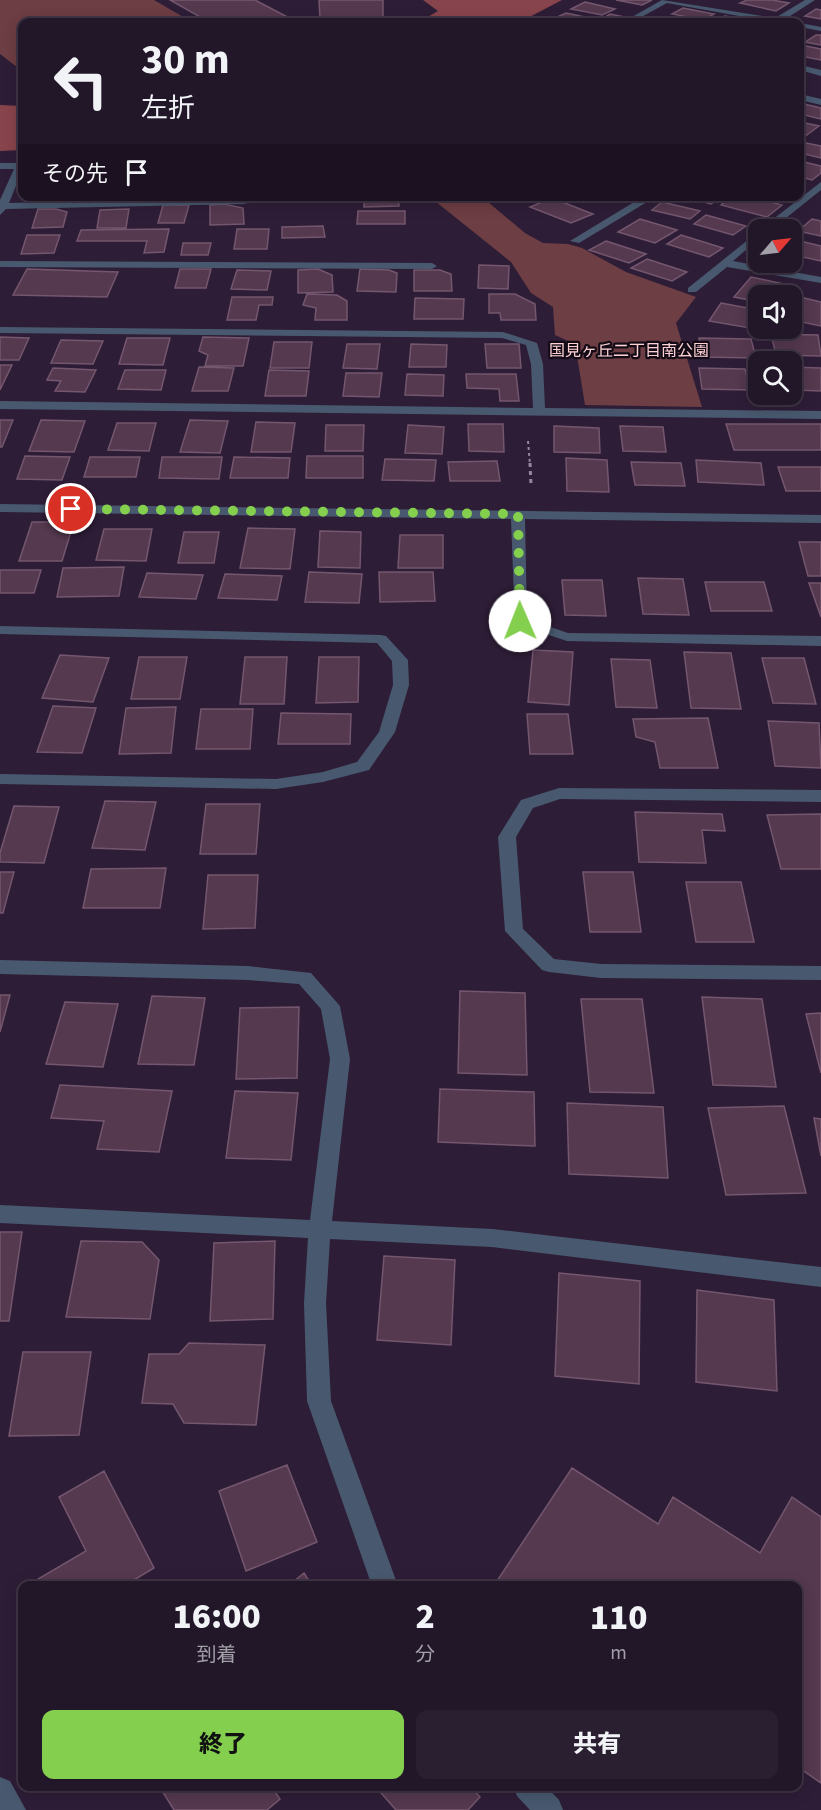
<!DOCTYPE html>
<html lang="ja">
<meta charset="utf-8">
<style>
:root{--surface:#221629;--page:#2a1f31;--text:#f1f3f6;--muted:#a29fa8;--line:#3f3546;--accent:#84cf4d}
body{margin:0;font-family:"Source Sans 3","Noto Sans JP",sans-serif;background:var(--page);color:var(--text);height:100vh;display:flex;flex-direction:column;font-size:22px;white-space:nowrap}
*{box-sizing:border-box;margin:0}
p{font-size:20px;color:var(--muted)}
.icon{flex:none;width:33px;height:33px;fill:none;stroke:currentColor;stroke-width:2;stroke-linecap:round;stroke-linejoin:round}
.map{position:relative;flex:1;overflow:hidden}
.drawer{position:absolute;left:18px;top:1581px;width:784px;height:210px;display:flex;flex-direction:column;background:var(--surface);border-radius:12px;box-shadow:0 3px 15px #0003,0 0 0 2px var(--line)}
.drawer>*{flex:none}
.banner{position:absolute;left:18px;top:18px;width:786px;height:183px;border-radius:12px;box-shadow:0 3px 15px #0003,0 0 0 2px var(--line);background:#221629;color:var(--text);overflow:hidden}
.needle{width:39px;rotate:62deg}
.buttons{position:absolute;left:748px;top:219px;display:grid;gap:12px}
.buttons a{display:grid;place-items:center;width:54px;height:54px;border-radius:12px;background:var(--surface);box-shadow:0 3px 15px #0003,0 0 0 2px var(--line);font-size:30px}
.pin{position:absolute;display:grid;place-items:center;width:51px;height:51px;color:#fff;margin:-26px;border:3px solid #fff;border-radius:50%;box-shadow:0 2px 6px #0007}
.me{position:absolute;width:66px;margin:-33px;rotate:359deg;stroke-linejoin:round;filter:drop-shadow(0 0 4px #0008)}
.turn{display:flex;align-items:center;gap:21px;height:126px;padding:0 24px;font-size:27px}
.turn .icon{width:78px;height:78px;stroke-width:2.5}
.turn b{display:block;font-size:42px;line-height:51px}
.then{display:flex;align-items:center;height:57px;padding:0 24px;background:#0003;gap:12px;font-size:22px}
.eta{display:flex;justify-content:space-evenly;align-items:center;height:102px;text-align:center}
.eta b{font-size:36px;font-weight:800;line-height:42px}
.cta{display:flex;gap:12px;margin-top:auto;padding:12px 24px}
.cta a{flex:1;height:69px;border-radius:12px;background:var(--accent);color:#111;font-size:24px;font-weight:800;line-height:69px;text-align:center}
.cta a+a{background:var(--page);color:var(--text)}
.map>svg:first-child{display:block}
.green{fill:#6d3e43}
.forest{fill:#88444c}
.building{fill:#55394f;stroke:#74576e;stroke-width:1.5}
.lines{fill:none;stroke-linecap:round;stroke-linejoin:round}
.path-far1{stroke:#95879d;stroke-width:2;stroke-dasharray:3 3;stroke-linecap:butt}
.path{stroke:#95879d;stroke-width:3;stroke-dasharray:4 4;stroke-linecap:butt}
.minor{fill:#48596f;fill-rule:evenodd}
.route{stroke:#84cf4d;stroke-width:10;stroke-dasharray:0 18}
.labels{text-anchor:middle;stroke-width:4.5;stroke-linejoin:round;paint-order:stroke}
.far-park-label{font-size:16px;fill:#fdd1d4;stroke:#120b16}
</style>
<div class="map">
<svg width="821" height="1810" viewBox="0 0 821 1810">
<rect width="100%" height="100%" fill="#2e1d37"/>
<path class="green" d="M0 0H154L192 22H22V71L0 54Z
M430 197H482L525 233 543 243 568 244 582 248 626 272 696 297 676 323 702 407 585 405 575 344 555 335 553 307 531 293 511 262Z"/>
<path class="forest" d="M423 0H562L520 22H419L438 11Z
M0 105 22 106V150L0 151Z"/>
<path class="building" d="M170 0H255L297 22H209Z
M319 0H383V18L320 19Z
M616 0H652L642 5Z
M747 0H772L789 3 776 11 740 3Z
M585 2 615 9 602 15 571 9Z
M683 8 714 14 703 20 672 14Z
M816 9 821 10V19L805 16Z
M566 13 599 20 593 22H575L555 18Z
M610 14 625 17 617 22 602 19Z
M725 16 759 22H716Z
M816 35H821V45L805 42Z
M801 45 821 49V60L800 56Z
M804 104 821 108V119L800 114V107Z
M800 122 819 126 800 140Z
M806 143 821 146V158L800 153V147Z
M800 161 821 166V173L812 180 800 177Z
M364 196H398L399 206 364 207Z
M510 196H539L524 202Z
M681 196H723L711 204Z
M733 196H747L782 205 767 217 721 205Z
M552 198 593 214 571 223 530 207Z
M662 202 700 211 690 219 652 210Z
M224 204 243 208 244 224 210 225V205Z
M163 205H189L184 223H158Z
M38 209H56L67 212 63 227 32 228Z
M129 209 126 228H97L100 210Z
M358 211H405V224H357Z
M706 215 746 226 733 235 694 224Z
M640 219 677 230 655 243 618 232Z
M812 219 821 221V236L798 231Z
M323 226 325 237 282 238V227Z
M169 229 164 252 144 253 147 241H77L81 230Z
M237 229H269L267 249H234Z
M27 235H60L54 253 21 254Z
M681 235 723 248 709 257 667 244Z
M792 239 821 246V261L803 257 795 264 788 262H792Z
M606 241 646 254 629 263 589 250Z
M183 243H211L208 255H181Z
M647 259 687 272 672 281 631 268Z
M479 265 509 266 508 289 478 288Z
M27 269 118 272 107 297 13 295Z
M180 269H211L206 288H175Z
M318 269 332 275 333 292 298 293V270Z
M360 269 389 270 397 273 396 292 357 291Z
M237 270 271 271 267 290 231 289Z
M414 270H440L451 274 452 291H414Z
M751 277 793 286 785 296H759V302L734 297Z
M307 294 337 295 347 301V320H315L316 308 303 305Z
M489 294H515L535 304 536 320H501L500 313H489Z
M796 296 821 302V326L792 320V301Z
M232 297H273L272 305H259L256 320H227Z
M415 298 464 299 463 319H414Z
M721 303 759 310 756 329 709 321Z
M771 334 818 335 821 356 776 355Z
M0 337 29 338 19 360H0Z
M203 337 249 338 243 366H205L208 355 199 351Z
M127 338H170L163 365 119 364Z
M699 338 751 339 756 358 703 357Z
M61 340 103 341 93 364 51 363Z
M274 342H312L309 368H270Z
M347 344H380L377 369 343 368Z
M411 344 447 345 446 367H409Z
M485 344H519L521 368H487Z
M0 365H12L0 390Z
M199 367 234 368 228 391H192Z
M792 367 821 368V391L796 390Z
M53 368 96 370 85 392 55 391 61 381 47 380Z
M699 368 745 369 750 390 702 389Z
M125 370H166L161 390 118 389Z
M269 370 309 371 306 396H265Z
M346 373H382L379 397 343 396Z
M407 374 444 375 443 396 405 395Z
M466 374H516L519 401H500L499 389 467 388Z
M0 420H13L2 447H0Z
M41 420 85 421 74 452 29 451Z
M190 420 228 421 220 453 180 452Z
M256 422 295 423 291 452H251Z
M117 423H156L149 451 108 450Z
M468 424H503L504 452 469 451Z
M726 424H821V450H734Z
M326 425H364L363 451H325Z
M408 425 444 427 442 454 405 453Z
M554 426 599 428 600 453 554 452Z
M620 426 663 427 666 452 623 451Z
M25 456 70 457 62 480 17 479Z
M307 456H363V478H306Z
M90 457H140L136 477H84Z
M162 457H222L219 479 159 478Z
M234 457 290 458 288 478H230Z
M566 458 607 460 609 492 567 491Z
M385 459 436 460 434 481 382 480Z
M696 460 761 463 764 485 698 482Z
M497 461 500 481H450L448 462Z
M631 462 681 463 685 486 635 485Z
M778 467H821V491H786Z
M32 522H74L62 561H19Z
M248 528 295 529 290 569 240 568Z
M104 529H152L146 561 96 560Z
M320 531 361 532 360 568 318 567Z
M184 532H219L214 563H178Z
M400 535H443V568H398Z
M799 542H821V576H808Z
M124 567 119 596 57 597 63 568Z
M0 570H41L34 593H0Z
M309 572 362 574 359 603 305 602Z
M379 572H433L435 601 380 602Z
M147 573 203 575 196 599 139 597Z
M225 574 282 576 277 600 218 598Z
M638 578 683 579 689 615 643 614Z
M562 580H602L606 616 565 615Z
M705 582H764L772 611H711Z
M809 583H821V617Z
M533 650 573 652 569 705 528 702Z
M684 652 731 653 741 709 691 708Z
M60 655 109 658 93 702 42 698Z
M139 657H187L180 699H131Z
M245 657H287L284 704H240Z
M319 657H359L358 702 316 703Z
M762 658H804L816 704 773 703Z
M611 659 650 660 657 708 616 707Z
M53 706 96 708 82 753 37 752Z
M176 707 171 753 119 754 126 708Z
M201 709H253L250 749H196Z
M281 713 351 714 350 744H278Z
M527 714H568L573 754H530Z
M708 718 718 768H660L655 742 636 737 633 719Z
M768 721 819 723 821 768 775 766Z
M105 801 156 802 145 850 92 848Z
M206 804H260L256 854H200Z
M14 806 59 807 44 863 0 862V853Z
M635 812 722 814 725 831 702 830 706 863 639 862Z
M821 814V869H781L767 815Z
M166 868 160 908H83L91 869Z
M0 872H14L3 913H0Z
M583 872H633L641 932H590Z
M208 875H258L255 928 203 929Z
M686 882H741L754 942H696Z
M460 991 525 993 527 1075 458 1073Z
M0 995H10L0 1032Z
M152 996 205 998 194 1065 138 1064Z
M702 997 762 999 776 1087 713 1085Z
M581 999H642L654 1093 590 1092Z
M65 1002 118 1004 103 1067 46 1064Z
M299 1007 297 1078 236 1079 240 1008Z
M821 1013V1073L806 1014Z
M60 1085 172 1091 159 1152 97 1149 104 1121 51 1118Z
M440 1089 534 1092 535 1146 438 1142Z
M235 1091 298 1093 291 1160 226 1158Z
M567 1103 663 1107 668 1178 569 1174Z
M784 1106 806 1193 726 1195 708 1108Z
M814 1118 821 1119V1156Z
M0 1232H22L9 1321H0Z
M81 1241 142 1242 159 1260 150 1319 66 1317Z
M275 1241 273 1319 210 1321 214 1243Z
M384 1256 455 1260 451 1345 377 1340Z
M559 1273 640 1281 639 1384 555 1376Z
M697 1290 774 1300 777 1391 696 1382Z
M189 1343 265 1345 256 1425 184 1423 173 1404 142 1403 149 1354H179Z
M23 1352H91L79 1435 9 1436Z
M287 1465 317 1542 246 1571 219 1491Z
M572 1468 658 1524 673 1497 760 1553 792 1497 821 1517V1783L798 1767V1586L495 1584Z
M104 1471 154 1568 124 1586H41L38 1579 86 1551 59 1497Z
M304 1573 312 1586H288Z
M159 1786H271L280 1799 267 1810H174Z
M375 1786H470L480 1797 468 1810H396Z"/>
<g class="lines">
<path class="path-far1" d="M528 441 530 465"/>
<path class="path" d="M530 463 531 485"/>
<path class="minor" d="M662 0 775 18 805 0H815L784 20 788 22H773L667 3 632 22H623Z
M800 23 821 27V31L800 27Z
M800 65 821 70V76L800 70Z
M800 94 821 99V105L800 100Z
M0 163H22V171L9 203 290 196 243 204 6 209 0 215V200L14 169H0Z
M821 182V190L771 230H759Z
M644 196H657L579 243 570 241Z
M759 231V239L733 261 821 277V283L727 267 696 292H688V288Z
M0 261 432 263 437 266 432 269 0 267Z
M0 327 503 332 537 343 543 364 545 408 821 411V419L0 409V401L533 408 531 364 526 345 502 338 0 333Z
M0 504 821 515V523L525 519 527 619 568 633 821 636V646L567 641 515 624 511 519 0 512Z
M0 626 381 635 386 636 408 660 409 685 395 732 369 770 323 782 276 789 0 784V774L276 779 323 772 357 762 379 732 393 685 392 661 377 643 0 634Z
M559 788 821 790V802L560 799 533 808 516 837 523 929 554 959 601 964 821 966V980L601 978 549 972 542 970 505 931 498 837 521 800Z
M0 960 248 966 311 973 340 1006 350 1059 332 1221 492 1229 821 1267V1287L492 1247 330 1239 326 1303 331 1401 398 1586H372L307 1401 304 1303 308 1238 0 1223V1205L310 1220 330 1059 321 1009 299 984 248 980 0 974Z
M0 1777 10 1781 26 1810H0Z
M513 1786H546L559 1800 563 1810H530L517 1796Z"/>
</g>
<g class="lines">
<path class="route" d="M71 509 518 514 520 621"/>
</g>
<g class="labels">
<g class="far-park-label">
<text x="629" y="356">国見ヶ丘二丁目南公園</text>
</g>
</g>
</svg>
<div class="buttons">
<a><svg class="needle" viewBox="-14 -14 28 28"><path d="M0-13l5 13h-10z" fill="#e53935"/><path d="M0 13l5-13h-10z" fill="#a29fa8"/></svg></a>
<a><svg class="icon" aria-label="sound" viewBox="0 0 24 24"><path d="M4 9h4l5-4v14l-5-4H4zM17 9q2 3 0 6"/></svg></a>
<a><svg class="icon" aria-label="search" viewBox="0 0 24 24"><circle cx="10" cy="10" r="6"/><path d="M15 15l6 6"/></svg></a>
</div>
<div class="pin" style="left:71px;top:509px;background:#d93025"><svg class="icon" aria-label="arrive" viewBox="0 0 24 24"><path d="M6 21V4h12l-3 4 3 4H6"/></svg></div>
<svg class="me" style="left:520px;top:621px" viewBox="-20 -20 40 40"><circle r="19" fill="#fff"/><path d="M0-13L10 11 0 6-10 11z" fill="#84cf4d"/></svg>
<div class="banner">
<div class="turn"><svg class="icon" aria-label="left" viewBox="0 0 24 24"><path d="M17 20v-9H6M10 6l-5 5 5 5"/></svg><div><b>30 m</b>左折</div></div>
<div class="then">その先<svg class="icon" aria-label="arrive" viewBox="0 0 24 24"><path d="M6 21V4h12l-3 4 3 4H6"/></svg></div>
</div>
<section class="drawer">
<div class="eta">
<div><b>16:00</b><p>到着</p></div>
<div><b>2</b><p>分</p></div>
<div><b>110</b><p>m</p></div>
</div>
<div class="cta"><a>終了</a><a>共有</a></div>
</section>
</div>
